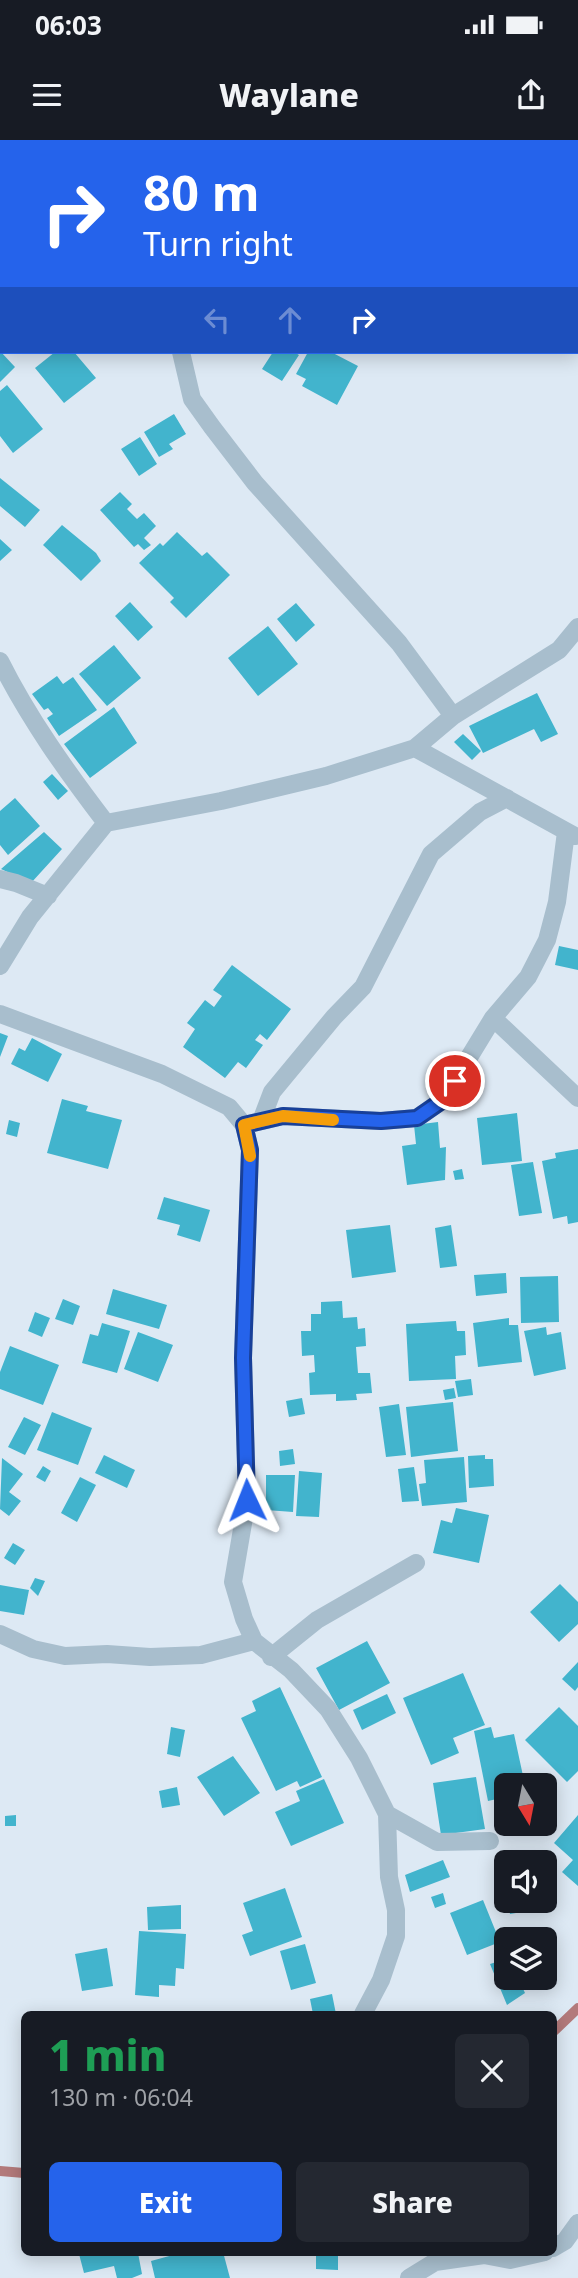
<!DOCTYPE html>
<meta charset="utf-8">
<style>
:root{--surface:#171b24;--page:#242831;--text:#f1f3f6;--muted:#9ea1a6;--accent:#2563eb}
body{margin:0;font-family:"Noto Sans",sans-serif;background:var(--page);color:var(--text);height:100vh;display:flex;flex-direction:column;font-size:26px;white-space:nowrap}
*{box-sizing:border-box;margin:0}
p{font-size:23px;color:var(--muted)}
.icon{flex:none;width:38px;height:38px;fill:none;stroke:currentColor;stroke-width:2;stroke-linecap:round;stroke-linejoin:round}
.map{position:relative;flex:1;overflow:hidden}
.drawer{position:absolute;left:21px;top:1871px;width:536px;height:245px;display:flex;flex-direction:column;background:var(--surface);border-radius:10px;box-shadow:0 4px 18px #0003}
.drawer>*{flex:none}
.top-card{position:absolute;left:0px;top:0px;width:579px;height:214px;box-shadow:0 4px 18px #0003;background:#2563eb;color:#fff;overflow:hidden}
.needle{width:46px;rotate:170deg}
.buttons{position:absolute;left:494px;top:1633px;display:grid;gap:14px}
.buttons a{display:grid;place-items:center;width:63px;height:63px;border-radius:10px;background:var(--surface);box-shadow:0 4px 18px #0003;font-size:35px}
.pin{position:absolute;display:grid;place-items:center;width:60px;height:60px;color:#fff;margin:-30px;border:4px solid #fff;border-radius:50%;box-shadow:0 2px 7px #0007}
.me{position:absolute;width:77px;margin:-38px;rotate:358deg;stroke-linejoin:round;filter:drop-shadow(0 0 5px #0008)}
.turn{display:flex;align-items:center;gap:24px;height:147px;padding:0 28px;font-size:32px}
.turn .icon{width:91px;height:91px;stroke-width:2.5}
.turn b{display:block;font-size:49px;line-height:60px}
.lanes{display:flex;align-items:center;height:66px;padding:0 28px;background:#0003;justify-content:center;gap:35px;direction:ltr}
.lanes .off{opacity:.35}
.round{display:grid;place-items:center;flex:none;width:74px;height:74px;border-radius:10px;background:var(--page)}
.overview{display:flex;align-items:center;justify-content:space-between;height:119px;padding:0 28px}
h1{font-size:42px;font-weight:800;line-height:52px;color:#1e9e55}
.button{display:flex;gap:14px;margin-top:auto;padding:14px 28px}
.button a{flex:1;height:80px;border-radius:10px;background:var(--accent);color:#fff;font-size:28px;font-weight:800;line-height:80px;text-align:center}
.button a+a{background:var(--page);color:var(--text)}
.status{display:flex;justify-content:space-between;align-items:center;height:49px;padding:0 35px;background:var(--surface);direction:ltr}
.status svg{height:19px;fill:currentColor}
header{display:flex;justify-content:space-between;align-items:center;height:91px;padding:0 28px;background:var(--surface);font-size:32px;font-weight:800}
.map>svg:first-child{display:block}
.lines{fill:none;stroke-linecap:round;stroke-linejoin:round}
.stream{stroke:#b37a7b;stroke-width:10}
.building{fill:#42b4cd}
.street{stroke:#a8becd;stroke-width:18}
.route-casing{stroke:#184099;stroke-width:18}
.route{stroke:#2563eb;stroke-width:12}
.slow{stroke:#f59e0b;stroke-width:12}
</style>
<div class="status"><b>06:03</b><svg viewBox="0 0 49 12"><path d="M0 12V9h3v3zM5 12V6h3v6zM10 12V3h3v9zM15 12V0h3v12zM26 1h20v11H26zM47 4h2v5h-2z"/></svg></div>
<header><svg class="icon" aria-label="menu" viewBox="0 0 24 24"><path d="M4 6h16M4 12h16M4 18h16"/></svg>Waylane<svg class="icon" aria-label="share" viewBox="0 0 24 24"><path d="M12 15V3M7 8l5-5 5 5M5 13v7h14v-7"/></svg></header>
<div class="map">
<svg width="578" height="2138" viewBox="0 0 578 2138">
<rect width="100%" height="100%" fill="#dde9f4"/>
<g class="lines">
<path class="stream" d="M553 1892 578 1868
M0 2031 24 2033"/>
</g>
<path class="building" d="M0 211 15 227 0 242Z
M55 212H74L96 238 64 263 35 228Z
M273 212H294L299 215 282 241 262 229Z
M308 212H331L358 226 337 265 302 246 306 239 296 234Z
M7 245 43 289 13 313 0 296V251Z
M174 274 186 294 169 304 173 309 159 317 144 292Z
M140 297 157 324 139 336 121 309Z
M0 338 40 370 25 387 0 366Z
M120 352 132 364 127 369 137 379 144 373 156 386 144 398 151 405 144 410 138 404 134 407 100 370Z
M62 385 96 413 101 421 81 441 43 405Z
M177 392 202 416 207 412 230 435 186 478 170 462 174 458 139 423 160 403 163 406Z
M0 399 12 410 0 421Z
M130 462 153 487 138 501 115 476Z
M296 463 315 485 296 502 277 479Z
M268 486 298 524 258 556 228 518Z
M114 505 141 538 107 566 79 534Z
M57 536 63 544 73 537 97 570 59 596 47 578 53 574 48 568 44 570 32 554Z
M537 553 558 594 541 602 534 589 483 613 469 586Z
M114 567 137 603 90 638 64 604Z
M463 594 481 611 472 620 454 602Z
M52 634 68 651 58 660 43 642Z
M15 658 40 686 8 715 0 705V671Z
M44 692 62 709 31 743 1 729Z
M559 806 578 810V830L555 825Z
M232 825 291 869 267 900 260 894 255 900 263 905 246 928 238 922 225 938 183 907 195 889 187 883 205 860 214 867 222 856 213 850Z
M0 893 8 896 0 917Z
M32 898 62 914 48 942 11 924 19 908 25 911Z
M62 959 88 966 86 971 122 980 108 1029 47 1013Z
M517 973 522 1021 482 1025 477 978Z
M9 980 20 983 17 997 6 994Z
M438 982 440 1008 446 1007 445 1040 407 1045 402 1006 416 1004 414 985Z
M578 1009V1082L568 1084 567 1076 553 1079 542 1021 556 1018 555 1013Z
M533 1022 542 1073 519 1076 511 1025Z
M462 1029 464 1039 455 1040 453 1031Z
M164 1057 210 1070 200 1102 177 1095 180 1085 157 1079Z
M390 1085 396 1132 352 1138 346 1090Z
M451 1085 457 1126 440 1128 435 1088Z
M506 1133 507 1153 476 1156 474 1135Z
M558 1136 559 1182 521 1183 520 1137Z
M113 1149 167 1165 159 1189 106 1174Z
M63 1159 80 1166 73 1185 55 1179Z
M342 1161 343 1178 357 1177 358 1189 365 1188 366 1206 356 1207 358 1233H370L372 1253 356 1254 357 1260 336 1261V1254L310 1255 309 1233 315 1232 314 1215 302 1216 301 1191H311V1174H321V1162Z
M35 1172 50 1178 42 1197 28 1191Z
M509 1178V1185H518L522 1222 478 1227 473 1183Z
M456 1181 457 1191H465L466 1215 455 1216 456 1239 409 1241 406 1184Z
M102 1183 130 1191 117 1233 82 1223 90 1194 98 1196Z
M546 1187 547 1195 561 1192 566 1229 534 1236 524 1191Z
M138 1192 173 1205 158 1242 124 1229Z
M10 1206 59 1225 43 1265 0 1249V1232Z
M471 1239 473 1255 458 1257 455 1241Z
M454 1248 456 1258 445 1260 443 1250Z
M302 1258 305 1274 289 1277 286 1261Z
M453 1262 458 1311 411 1317 406 1267Z
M399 1264 406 1315 386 1317 379 1267Z
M52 1272 92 1288 78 1325 37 1310Z
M24 1277 41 1285 25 1315 8 1307Z
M293 1309 295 1324 280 1326 279 1311Z
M104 1315 135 1330 127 1348 95 1333Z
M485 1315V1319H493L494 1346 469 1348 468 1316Z
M464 1317 467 1362 422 1366 419 1344 426 1343 424 1320Z
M2 1318 23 1334 9 1352 21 1361 9 1376 0 1369Z
M43 1326 51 1331 45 1342 36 1337Z
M414 1327 419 1361 402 1362 398 1329Z
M299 1331 322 1333 319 1377 296 1376Z
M266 1335H295L293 1372 266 1370Z
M80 1337 96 1345 77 1382 61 1373Z
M456 1368 489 1375 479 1423 433 1413 441 1380 452 1383Z
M13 1403 25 1410 15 1425 4 1418Z
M35 1438 45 1441 38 1456 30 1448Z
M560 1444 578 1462V1484L559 1502 530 1472Z
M0 1445 29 1450 24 1475 0 1471Z
M367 1501 390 1543 339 1570 316 1528Z
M578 1522V1547L575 1551 562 1539Z
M463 1533 485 1585 453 1598 459 1613 431 1625 403 1558Z
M280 1547 322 1637 300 1647 297 1641 276 1651 241 1578 256 1571 252 1561Z
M387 1554 396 1573 362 1590 353 1570Z
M559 1567 578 1586V1631L567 1642 525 1600Z
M171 1587 185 1590 180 1617 167 1614Z
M491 1587 494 1598 514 1594 525 1645H506V1657L488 1661 474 1591Z
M233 1616 260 1653 224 1676 197 1637Z
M476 1637 485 1689 441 1695 433 1643Z
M324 1639 344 1683 291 1706 275 1672 300 1661 296 1651Z
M177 1647 180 1665 162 1668 159 1651Z
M506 1659V1677L502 1679 494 1666Z
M16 1675V1686H5V1676Z
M578 1675V1746L562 1732 573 1720 554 1703Z
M443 1720 450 1737 410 1752 405 1735Z
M285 1748 302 1797 250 1816 242 1795 253 1791 243 1763Z
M443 1753 446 1764 435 1768 431 1757Z
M483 1760 500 1802 467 1815 450 1773Z
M507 1760H533L534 1770 510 1774Z
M181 1765V1789L148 1790 147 1767Z
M139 1791 186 1794 184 1829 176 1828 175 1846 159 1845V1857L135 1855Z
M305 1804 316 1843 291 1850 280 1811Z
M107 1808 113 1846 82 1851 75 1814Z
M506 1819V1838H518L525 1853 507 1865 490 1824Z
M332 1854 336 1874H313L310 1859Z
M84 2112H129L130 2115 138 2113 142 2134 132 2138H117L114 2126 84 2133 79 2114Z
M184 2112H223L230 2138H155L151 2121Z
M316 2112H338V2130L316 2129Z"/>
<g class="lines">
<path class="street" d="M518 0 521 2
M410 2 415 0
M181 212 192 259 212 287 255 343 399 503 453 576
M0 521C29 579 67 632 106 683
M415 608 575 696
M0 739 16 743 48 756
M0 826 30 777 106 683 221 661 326 636 415 608 453 576 559 510 578 487
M0 874 162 934 229 967 244 985 250 1010 243 1218 247 1360 233 1442 244 1479 254 1501 291 1530 328 1569 359 1618 387 1674 437 1702 490 1701
M493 878 578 958
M261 981 272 952 334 877 363 847 431 714 480 672 507 658
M244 985 283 976 381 981 417 978 443 960 493 878 528 837 547 800 557 762 566 692
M0 1494 33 1509 65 1516 107 1514 150 1517 201 1515 254 1501
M271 1517 317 1480 416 1423
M363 1874 381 1840 396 1796V1770L389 1737 387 1674
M553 2108 565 2101 578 2083
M409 2138 435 2122 484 2115 510 2120 545 2112"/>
</g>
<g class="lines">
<g class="route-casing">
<path id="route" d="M247 1360 243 1218 250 1010 244 985 283 976 381 981 417 978 443 960 455 941"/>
</g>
<use href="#route" class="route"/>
<path class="slow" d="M250 1016 244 985 283 976 333 980"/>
</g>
</svg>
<div class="buttons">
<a><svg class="needle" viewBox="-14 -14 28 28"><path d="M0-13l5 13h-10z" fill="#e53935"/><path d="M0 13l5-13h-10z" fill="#9ea1a6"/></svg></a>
<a><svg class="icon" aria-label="sound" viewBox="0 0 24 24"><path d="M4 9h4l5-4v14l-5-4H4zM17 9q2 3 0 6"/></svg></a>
<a><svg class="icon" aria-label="layers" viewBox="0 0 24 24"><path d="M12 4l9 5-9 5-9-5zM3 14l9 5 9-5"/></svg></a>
</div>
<div class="pin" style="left:455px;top:941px;background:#d93025"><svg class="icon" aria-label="arrive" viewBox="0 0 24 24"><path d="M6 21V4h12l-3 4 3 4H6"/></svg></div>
<svg class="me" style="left:247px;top:1360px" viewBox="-20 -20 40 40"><path d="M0-17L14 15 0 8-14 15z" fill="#2563eb" stroke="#fff" stroke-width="4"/></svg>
<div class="top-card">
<div class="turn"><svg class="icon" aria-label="right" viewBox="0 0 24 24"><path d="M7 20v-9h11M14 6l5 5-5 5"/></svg><div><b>80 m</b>Turn right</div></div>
<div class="lanes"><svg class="icon off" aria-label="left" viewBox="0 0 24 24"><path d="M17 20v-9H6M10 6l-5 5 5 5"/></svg><svg class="icon off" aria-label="ahead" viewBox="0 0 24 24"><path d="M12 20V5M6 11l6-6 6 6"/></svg><svg class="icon" aria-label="right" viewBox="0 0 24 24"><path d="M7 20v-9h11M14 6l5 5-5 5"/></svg></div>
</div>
<section class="drawer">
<div class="overview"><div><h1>1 min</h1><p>130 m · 06:04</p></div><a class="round"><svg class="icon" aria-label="close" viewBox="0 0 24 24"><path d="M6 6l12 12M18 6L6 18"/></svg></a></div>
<div class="button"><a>Exit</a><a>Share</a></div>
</section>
</div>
